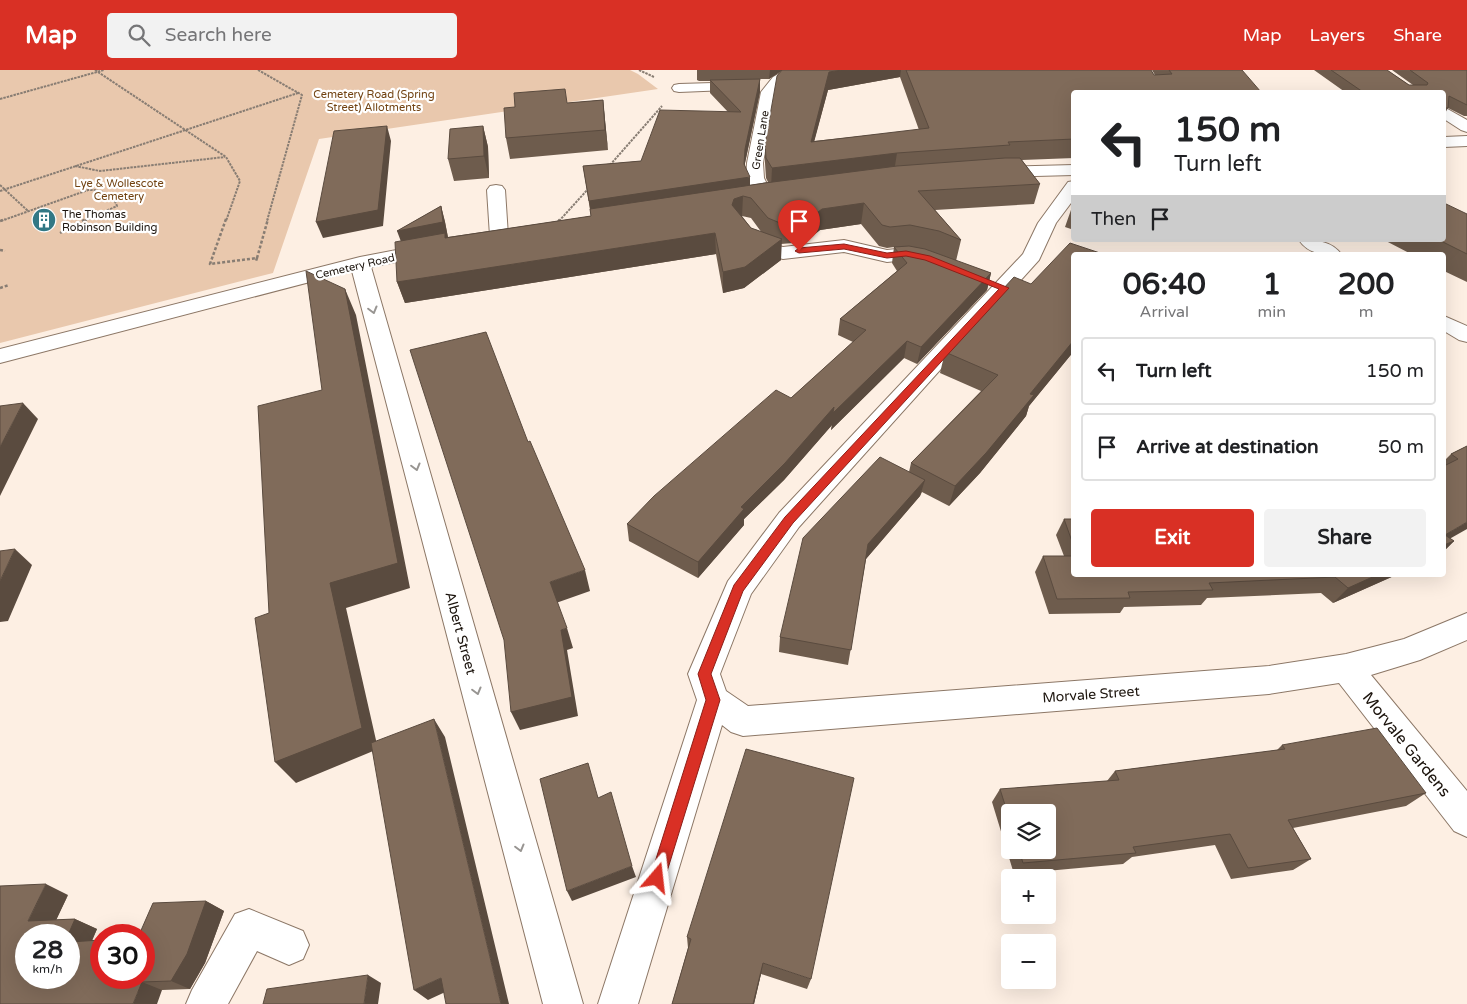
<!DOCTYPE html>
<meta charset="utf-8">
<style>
:root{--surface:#fff;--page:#f2f2f2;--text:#202124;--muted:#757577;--line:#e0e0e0;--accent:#d93025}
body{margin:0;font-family:"Varela Round",sans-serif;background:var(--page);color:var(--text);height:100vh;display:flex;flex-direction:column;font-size:19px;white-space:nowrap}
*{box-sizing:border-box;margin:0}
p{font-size:16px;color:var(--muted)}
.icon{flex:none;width:28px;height:28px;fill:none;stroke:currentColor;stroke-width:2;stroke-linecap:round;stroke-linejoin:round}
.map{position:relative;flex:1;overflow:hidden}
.details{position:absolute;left:1071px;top:182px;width:375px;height:325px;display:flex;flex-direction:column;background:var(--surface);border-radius:5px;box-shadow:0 5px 20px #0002}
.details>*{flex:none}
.banner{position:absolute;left:1071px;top:20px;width:375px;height:152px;border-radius:5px;box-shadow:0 5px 20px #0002;background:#fff;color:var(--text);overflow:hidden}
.controls{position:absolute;left:1001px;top:734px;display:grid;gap:10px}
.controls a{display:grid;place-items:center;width:55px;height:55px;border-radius:5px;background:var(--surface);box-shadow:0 5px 20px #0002;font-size:25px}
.speed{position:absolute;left:15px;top:854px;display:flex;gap:10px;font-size:25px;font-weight:700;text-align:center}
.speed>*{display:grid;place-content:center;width:65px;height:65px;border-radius:50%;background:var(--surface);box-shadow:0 5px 20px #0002;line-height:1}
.speed small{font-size:12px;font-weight:400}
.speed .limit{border:8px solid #d22;background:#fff;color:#111}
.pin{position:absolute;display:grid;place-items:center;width:42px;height:42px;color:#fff;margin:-51px -21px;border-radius:50% 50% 50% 0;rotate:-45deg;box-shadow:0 0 5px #0007}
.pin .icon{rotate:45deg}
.me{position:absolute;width:55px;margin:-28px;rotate:17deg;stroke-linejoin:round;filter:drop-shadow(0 0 4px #0008)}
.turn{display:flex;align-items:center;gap:18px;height:105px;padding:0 20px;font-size:22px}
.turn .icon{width:65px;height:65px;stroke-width:2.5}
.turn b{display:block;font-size:35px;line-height:42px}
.then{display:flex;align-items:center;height:48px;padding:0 20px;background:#0003;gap:10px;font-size:19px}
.eta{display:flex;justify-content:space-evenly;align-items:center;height:85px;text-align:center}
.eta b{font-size:30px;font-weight:800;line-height:35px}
.button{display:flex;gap:10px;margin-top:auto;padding:10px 20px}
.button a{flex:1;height:58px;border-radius:5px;background:var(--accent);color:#fff;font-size:20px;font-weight:800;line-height:58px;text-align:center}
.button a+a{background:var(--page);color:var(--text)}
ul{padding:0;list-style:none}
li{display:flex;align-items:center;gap:15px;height:68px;margin:0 10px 8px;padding:0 10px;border:2px solid var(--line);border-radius:5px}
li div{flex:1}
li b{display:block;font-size:19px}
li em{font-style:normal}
header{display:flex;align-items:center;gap:30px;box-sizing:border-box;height:70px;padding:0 25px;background:var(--accent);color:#fff}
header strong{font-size:24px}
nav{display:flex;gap:28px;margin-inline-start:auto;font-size:18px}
.search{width:350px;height:45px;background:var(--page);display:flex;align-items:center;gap:12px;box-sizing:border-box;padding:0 18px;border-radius:5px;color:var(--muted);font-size:19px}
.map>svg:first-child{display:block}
.green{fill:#e9c8ad}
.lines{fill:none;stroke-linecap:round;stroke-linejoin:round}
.minor-casing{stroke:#8c7766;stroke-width:2}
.highway-casing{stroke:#8c7766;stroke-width:2}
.path-far1{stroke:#887d73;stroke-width:2;stroke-dasharray:2.5 1;stroke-linecap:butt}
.path{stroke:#887d73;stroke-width:2.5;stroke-dasharray:3 2;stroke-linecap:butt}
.minor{fill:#fff;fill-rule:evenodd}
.highway{fill:#fff;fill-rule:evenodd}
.wall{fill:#6e5c4d;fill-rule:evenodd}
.shaded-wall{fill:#5a4b3f}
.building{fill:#806b5a;stroke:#5a4b3f}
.oneway{stroke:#989592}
.route{fill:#d93025;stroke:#8d1f18}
.labels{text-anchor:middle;stroke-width:4.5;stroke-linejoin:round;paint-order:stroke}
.far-park-label{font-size:11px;fill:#714211;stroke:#fff}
.far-street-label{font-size:11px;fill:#1b130c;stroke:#fff}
.far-poi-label{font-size:11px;fill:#1b130c;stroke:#fff;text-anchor:start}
.street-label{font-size:14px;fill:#1b130c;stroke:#fff}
.near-street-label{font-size:16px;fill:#1b130c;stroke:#fff}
</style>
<header>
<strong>Map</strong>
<div class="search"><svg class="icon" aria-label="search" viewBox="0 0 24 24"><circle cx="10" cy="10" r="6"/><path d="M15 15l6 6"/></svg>Search here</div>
<nav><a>Map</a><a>Layers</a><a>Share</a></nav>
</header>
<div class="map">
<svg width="1467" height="934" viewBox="0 0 1467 934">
<rect width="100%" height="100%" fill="#fdefe3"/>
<path class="green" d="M0 0H630L638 4 658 19 319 69 273 203 0 273Z"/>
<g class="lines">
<g class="minor-casing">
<path id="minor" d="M786 0H804L783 13 775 23 763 93 764 108 773 126 770 130 764 131 758 130 746 108 747 93 761 22 773 7Z
M747 12 752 13 754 16 752 19 679 22 674 21 672 18 674 15 679 14Z
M1444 37 1467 50V62L1461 60 1444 49Z
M1467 66V76L1444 77V67Z
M1074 95V105L993 107 987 106 984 102 987 98 993 97Z
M1074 111V129L1056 153 1039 190 799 457 751 524 720 604 726 621 748 636 1269 596 1346 584 1404 569 1467 543V570L1420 590 1371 605 1467 721V767L1454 761 1339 613 1269 624 743 666 731 662 722 655 638 934H598L697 630 688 604 728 511 779 443 1023 184 1038 153 1068 112Z
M496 115 502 116 505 120 508 166 506 170 499 172 492 170 490 166 487 120 490 116Z
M750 159 757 161 770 174 783 177 844 170 887 180 906 178 936 184 939 188 936 192 929 194 906 190 887 192 844 182 783 189 756 182 749 177 741 165 743 161Z
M433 173 440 175 443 179 440 183 371 197 583 934H543L352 201 0 293V279L360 187Z
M249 839 303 861 309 875 303 889 289 895 257 881 228 934H186L192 920 235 844Z"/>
</g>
<g class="highway-casing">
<path id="highway" d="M1299 170C1315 170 1331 170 1342 185 1325 185 1309 185 1299 170Z
M1444 246 1467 256V272L1459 270 1444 261Z"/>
</g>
<path class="path-far1" d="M95 0 226 87 240 111 226 151
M258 0 302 25 267 151
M639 0 654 7
M0 29 104 0
M610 95 662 36
M75 96 100 101 225 87
M0 115 28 141
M0 121 298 23
M1 151 88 120C100 119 113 124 117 136L84 151
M559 151 589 118"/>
<path class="path" d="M226 149 210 194 257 188 256 191
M0 151 5 149
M558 152 560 149
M60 163 86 149
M0 180 5 181
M257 188 268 149
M0 218 9 215"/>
<use href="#minor" class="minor"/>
<use href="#highway" class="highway"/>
</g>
<path class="wall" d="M697 0H1151L1154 5H1155L1152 0H1242L1074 22V88L1022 90 1040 114 1034 134 935 140 961 170 956 191 991 203 987 220 917 294 904 288 831 360 832 355 784 410 744 449V455L698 508 629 471 627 454 791 328 853 272 838 265 840 249 897 201 892 193 894 177 887 178 879 176 861 154 820 160 805 172 781 174V190L744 218 723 223 716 184 405 233 397 212 401 171 441 136 445 152 448 167 591 146 583 96 641 91 728 42 710 23V11H699L697 10ZM781 1 765 74V93L766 108 768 112 750 115 745 96V93L760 22V9H769ZM900 7 919 60 814 71 828 20ZM742 146 751 148 762 163 751 158Z
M1314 0H1387L1409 15H1413L1392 0H1467V46H1464L1448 38 1444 45V22H1345Z
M603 30 608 80 510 89 506 68 567 33Z
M483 56 488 77 489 108 454 111 448 89Z
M1074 135V160L1065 157 1072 137Z
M1467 144V212L1444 201V185H1413L1384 170H1444Z
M1074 185V281L1029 336 1026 346 980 403 949 436 922 422 920 426 866 489 848 595 779 582 780 567 909 402 911 393 981 321 940 303 945 282 1031 214Z
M1467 376 1450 468 1454 471 1444 481V391L1451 384Z
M1064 449H1074V505H1396L1333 533 1321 523 1207 528 1201 535 1124 537 1120 543 1049 544 1035 502 1043 486H1064L1056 465Z
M1282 675 1426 723 1406 736 1293 758 1311 789 1293 800 1231 809 1215 775 1132 787 1123 794 1014 804 992 732 1000 719 1107 711 1115 701 1277 680ZM1010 742 1048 780H1010Z
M68 825 56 850 75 849 97 859 92 871 101 908 206 831 224 841 205 893 190 919 162 920 0 934Z
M687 867 811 909 807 919 761 904 754 934H672L688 878Z"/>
<path class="shaded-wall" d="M770 0H783L769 9Z
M842 0H901L900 7 828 20 809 91 811 72 829 2Z
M760 9V22L745 93 744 108 750 107V121L591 145 589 131 744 94 745 79Z
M603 30 608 80 605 60Z
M387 56 391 71 383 156 323 168 316 152Z
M483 56 488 77 489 108 484 86Z
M897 83 894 102 771 118 772 98Z
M743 126 742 146 734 149 732 135 734 129Z
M864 133 861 154 820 160 805 172 806 151 822 139Z
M441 136 445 152 448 168 403 177 397 161Z
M715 163 716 184 405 233 397 212Z
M782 169 781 190 744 218 723 223V202Z
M991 203 987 220 917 294 921 277Z
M345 219 356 245 410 518 346 538 378 679 296 713 275 692Z
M1074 270V281L1029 336 1026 346 980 403 949 436 955 416Z
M907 271 904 288 831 360 832 355 784 410 744 449V455L698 508V492L741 437 834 337Z
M23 333 38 349 0 426V377Z
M925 410 920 426 865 490 868 474Z
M1467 452V459L1444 472 1445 465Z
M1454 471 1444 481V475Z
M15 479 32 495 8 551 0 552V511Z
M585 500 590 521 556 533 550 512Z
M1377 505H1396L1333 533 1348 518Z
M567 558 573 578 567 580 578 646 520 660 511 642 561 560Z
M434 649 445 667 509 934H501Z
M632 796 636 807 572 831 567 821Z
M46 814 68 825 51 861 28 851Z
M206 831 224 841 205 893 190 919 171 911Z
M75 849 97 859 87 881 69 873V865H68Z
M763 893 761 904 754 934H753Z
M368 905 381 913 378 934H364Z
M441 908 454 918 428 930 414 920Z
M142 912 162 920 157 934H133Z"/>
<path class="building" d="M782 0H842L829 2 811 72 929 58 906 0H1151L1154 5 1172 4 1169 0H1242L1261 22H1074V69L1008 72 1010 75 897 83 772 98 766 88 765 74 777 6Z
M1331 0H1387L1409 15H1427L1428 13 1410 0H1467V35L1449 26 1448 38H1444V22H1363Z
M760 9 745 79 744 94 750 107 589 131 583 96 641 91 660 40 741 42 710 10Z
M565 19 567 33 603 30 605 60 506 68 504 38 515 37 514 23Z
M387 56 378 140 316 152 334 61Z
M483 56 484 86 448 89 450 59Z
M1005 88H1020L1040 114 918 121 961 170 939 161 910 155 890 157 882 155 864 133 822 139 806 151 780 153 768 148 751 128 743 126 734 129 732 135 751 158 782 169 745 197 723 202 715 163 397 212 395 172 445 163V168L591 146 590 139 765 113 897 96Z
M1444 133 1467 144V184L1439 170H1444Z
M441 136 443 152 397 161Z
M1070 173 1106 185H1074V270L1030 324 1034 325 986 383 955 416 911 393 998 305 945 282 1014 207 1031 214Z
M909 176 925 179 991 203 921 277 907 271 833 343 834 337 785 393 741 437 744 439 698 492 627 454 654 426 776 320 791 328 866 260 840 249 907 193 894 177Z
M306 201 345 219 398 493 330 513 362 658 275 692 255 548 269 543 258 336 322 320Z
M486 262 528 372 530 371 585 500 550 512 567 558 561 560 572 627 511 642 504 570 410 280Z
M23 333 0 377V336Z
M1467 376V452L1445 465 1454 471 1444 475V396L1458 389 1451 384Z
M880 387 925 410 868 474 851 580 780 567 803 468Z
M1064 449H1074V477Z
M15 479 0 511V481Z
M1043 486H1074V505H1377L1348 518 1335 507 1209 513 1213 520 1128 522 1130 528 1057 529Z
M434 649 501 934H446L441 908 414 920 371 673Z
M1377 658 1426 723 1288 750 1311 789 1248 798 1230 764 1133 777 1136 783 1023 793 1019 780H1048V742H1010V751L1000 719 1119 710 1115 701 1285 679 1282 675Z
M746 679 854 708 811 909 763 893 753 934H672L691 869 687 867Z
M588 693 598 728 611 722 632 796 567 821 540 709Z
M46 814 28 851 75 849 68 865H26V908H69V872L101 870V908H144V865H139L153 833 206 831 187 884 171 911 142 912 133 934H0V816Z
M368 905 364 934H263L267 919Z"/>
<defs><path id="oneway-chevron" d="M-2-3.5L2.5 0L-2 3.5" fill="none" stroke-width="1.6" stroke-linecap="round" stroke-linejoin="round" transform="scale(1.25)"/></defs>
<g class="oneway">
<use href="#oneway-chevron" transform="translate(373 240) rotate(75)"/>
<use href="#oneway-chevron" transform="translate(416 397) rotate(75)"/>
<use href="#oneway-chevron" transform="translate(477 621) rotate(75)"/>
<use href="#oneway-chevron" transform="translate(520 778) rotate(75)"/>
</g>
<path class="route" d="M844 174 887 183 906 181 930 186 1009 218 793 453 743 521 711 604 720 630 665 808 663 813 657 816 652 813 650 808 706 630 698 604 734 515 785 447 999 219 925 190 906 186 887 188 844 179 799 183 795 181 799 178Z"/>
<defs>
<g id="building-disc" transform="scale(1.25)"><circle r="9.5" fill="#327885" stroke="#fff"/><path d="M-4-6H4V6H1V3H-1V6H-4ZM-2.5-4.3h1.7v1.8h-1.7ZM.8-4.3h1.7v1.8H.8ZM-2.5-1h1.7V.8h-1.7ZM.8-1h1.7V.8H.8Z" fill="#fff"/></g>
</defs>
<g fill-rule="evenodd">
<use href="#building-disc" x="44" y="150"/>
</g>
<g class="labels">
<g class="far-park-label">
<text x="374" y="28">Cemetery Road (Spring<tspan x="374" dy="13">Street) Allotments</tspan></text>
<text x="119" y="117">Lye &amp; Wollescote<tspan x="119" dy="13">Cemetery</tspan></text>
</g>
<g class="far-street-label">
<text transform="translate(760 70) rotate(-81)" y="4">Green Lane</text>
<text transform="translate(355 196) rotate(-13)" y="4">Cemetery Road</text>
</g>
<g class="far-poi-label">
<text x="62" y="148">The Thomas<tspan x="62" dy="13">Robinson Building</tspan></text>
</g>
<g class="street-label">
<text transform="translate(461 563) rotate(75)" y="5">Albert Street</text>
<text transform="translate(1091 624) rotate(-4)" y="5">Morvale Street</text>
</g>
<g class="near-street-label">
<text transform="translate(1407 674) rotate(51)" y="6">Morvale Gardens</text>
</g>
</g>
</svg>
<div class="controls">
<a><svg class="icon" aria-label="layers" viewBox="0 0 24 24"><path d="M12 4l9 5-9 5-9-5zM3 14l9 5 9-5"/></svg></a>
<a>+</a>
<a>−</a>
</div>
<div class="speed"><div>28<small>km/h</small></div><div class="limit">30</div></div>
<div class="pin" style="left:799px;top:181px;background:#d93025"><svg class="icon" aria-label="arrive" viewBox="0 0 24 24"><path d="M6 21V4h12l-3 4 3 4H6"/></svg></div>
<svg class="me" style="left:657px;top:808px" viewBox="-20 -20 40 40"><path d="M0-17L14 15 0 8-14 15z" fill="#d93025" stroke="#fff" stroke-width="4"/></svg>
<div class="banner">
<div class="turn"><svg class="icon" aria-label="left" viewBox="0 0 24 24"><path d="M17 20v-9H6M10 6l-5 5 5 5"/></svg><div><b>150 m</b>Turn left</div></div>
<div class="then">Then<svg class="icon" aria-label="arrive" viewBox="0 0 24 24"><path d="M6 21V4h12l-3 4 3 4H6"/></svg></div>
</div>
<section class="details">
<div class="eta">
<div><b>06:40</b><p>Arrival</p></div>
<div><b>1</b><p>min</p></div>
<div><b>200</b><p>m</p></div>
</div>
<ul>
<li><svg class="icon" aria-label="left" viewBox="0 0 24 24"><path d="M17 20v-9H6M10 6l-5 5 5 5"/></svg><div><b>Turn left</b></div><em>150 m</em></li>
<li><svg class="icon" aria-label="arrive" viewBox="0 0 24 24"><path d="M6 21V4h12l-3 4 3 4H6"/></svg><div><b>Arrive at destination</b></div><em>50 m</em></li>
</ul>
<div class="button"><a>Exit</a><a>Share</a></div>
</section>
</div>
